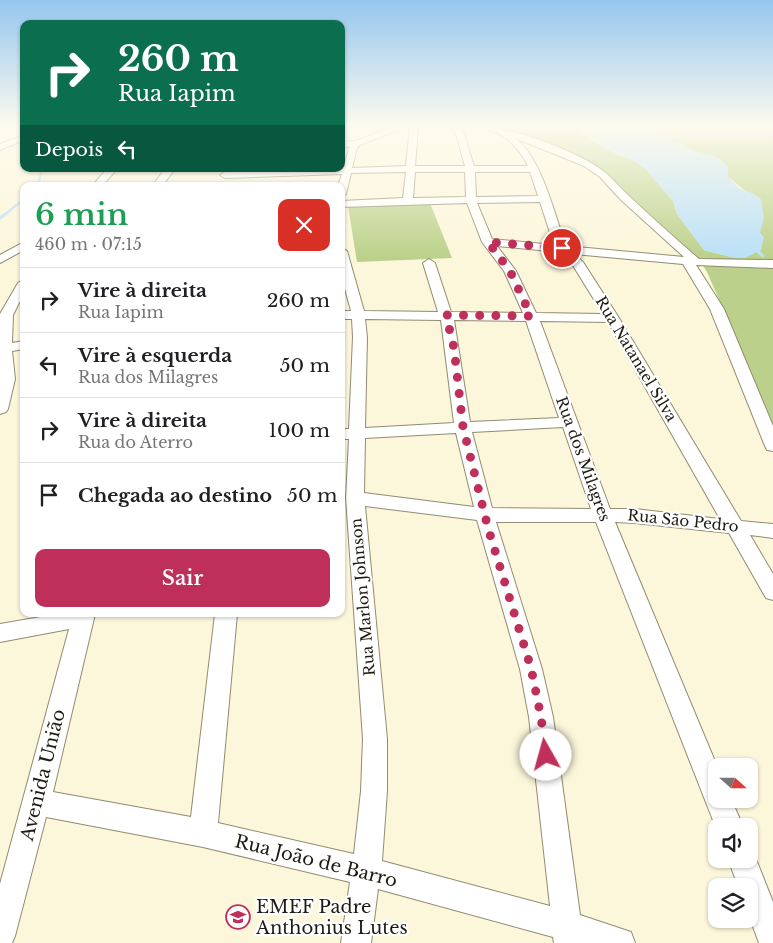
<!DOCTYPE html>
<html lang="pt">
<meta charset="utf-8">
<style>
:root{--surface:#fff;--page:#f6f6f6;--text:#202124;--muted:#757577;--line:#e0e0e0;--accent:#be2f59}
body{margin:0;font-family:"Libre Baskerville",serif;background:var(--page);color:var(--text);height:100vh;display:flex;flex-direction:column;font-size:19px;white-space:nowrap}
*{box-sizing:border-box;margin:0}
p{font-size:16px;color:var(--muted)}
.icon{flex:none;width:28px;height:28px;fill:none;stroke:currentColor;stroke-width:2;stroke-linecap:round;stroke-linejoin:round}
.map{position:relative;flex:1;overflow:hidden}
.drawer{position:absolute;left:20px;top:182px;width:325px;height:435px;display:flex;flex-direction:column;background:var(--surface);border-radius:10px;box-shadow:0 1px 4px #0004}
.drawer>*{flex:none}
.top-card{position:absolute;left:20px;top:20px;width:325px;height:152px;border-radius:10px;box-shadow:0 1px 4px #0004;background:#0b6e4f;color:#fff;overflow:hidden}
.needle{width:32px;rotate:111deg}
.controls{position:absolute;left:708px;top:758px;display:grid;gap:10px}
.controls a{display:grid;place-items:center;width:50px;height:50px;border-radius:10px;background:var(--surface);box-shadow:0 1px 4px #0004;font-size:25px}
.pin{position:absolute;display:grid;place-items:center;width:42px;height:42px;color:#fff;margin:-21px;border:2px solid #fff;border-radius:50%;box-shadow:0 1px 5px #0007}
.me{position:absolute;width:55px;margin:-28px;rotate:353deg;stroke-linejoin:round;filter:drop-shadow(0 0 4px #0008)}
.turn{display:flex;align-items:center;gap:18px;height:105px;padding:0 15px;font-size:22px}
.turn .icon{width:65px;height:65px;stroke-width:2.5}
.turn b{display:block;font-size:35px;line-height:42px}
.then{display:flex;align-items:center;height:48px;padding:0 15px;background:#0003;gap:10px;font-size:19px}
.round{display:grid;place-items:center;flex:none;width:52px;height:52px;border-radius:10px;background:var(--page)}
.head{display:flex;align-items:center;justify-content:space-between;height:85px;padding:0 15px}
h1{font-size:30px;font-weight:600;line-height:38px;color:#1e9e55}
.action{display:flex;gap:10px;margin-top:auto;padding:10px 15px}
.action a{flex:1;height:58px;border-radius:10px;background:var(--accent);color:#fff;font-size:20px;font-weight:600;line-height:58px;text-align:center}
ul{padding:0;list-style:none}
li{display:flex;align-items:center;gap:15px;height:65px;padding:0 15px;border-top:1px solid var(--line)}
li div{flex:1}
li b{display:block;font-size:19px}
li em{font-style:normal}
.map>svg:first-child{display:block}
.green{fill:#bbd18b}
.water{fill:#bae0f7}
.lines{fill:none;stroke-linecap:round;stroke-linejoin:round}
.stream-far1{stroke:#bae0f7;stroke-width:2.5}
.stream{stroke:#bae0f7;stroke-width:3}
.street-casing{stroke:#918b72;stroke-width:2}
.street{fill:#fff;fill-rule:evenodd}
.route{stroke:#be2f59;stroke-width:9;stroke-dasharray:0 16.2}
.labels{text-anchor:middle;stroke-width:4.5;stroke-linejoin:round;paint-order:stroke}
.street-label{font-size:15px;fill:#1e1c12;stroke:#fff}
.near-street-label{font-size:18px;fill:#1e1c12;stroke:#fff}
.near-poi-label{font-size:18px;fill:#1e1c12;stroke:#fff;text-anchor:start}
</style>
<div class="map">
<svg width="773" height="943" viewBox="0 0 773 943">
<rect width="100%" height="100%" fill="#fcf6da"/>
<path class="green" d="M490 126H588L578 128 583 134 614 153 633 160 645 168 673 201 677 214 704 250 731 257 745 258 762 245 754 194C742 191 738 184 728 177V167L719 159 693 151 675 141 652 133 651 130 635 126H773V435L738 343 707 272 697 256 604 173 505 130Z
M430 203 452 258 357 262 348 206Z"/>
<path class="water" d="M588 126H635L652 130V133L675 141 693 151 713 156 728 167V177L740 189 754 194 761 199 764 218 760 233 764 237 761 250 745 258 731 257 704 250 677 214 673 201 645 168 633 160 614 153 577 128Z"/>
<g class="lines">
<path class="stream-far1" d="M652 136H773
M38 186 42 169
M3 216 24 199"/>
<path class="stream" d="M0 218 4 215
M755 249 763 256"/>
<g class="street-casing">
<path id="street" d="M395 126H408L360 145 357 148 352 168 406 166 410 126H418L415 166H465L456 134 450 126H458L464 134 474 166H528C521 152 512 141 498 133 492 130 484 130 478 126 510 126 582 153 606 173 614 180 620 188 628 195 651 217 675 238 699 259L773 260V268L696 265 724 309 773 426V451L767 450 765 446 710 309 683 264 574 254 583 262 619 318 741 521 773 524V538L750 535 773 574V600L766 598 729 533 635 523 615 522 717 766 716 799H731L743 826H716V828L596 522H496L542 669 553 717 580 915 631 932 635 943H554L553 937 378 889 371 943H341L350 882 203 847 46 817 15 936 12 943H0V884L69 629 0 642V624L58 614H95L53 792 191 817 215 614H237L218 823 354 854 361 791 363 739 346 498 349 439H341V429H349L353 337 352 319H341V311H351L341 274V248L347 251 364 311 438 312 423 263 429 259 435 263 451 312 523 313 504 271 482 242 467 203 341 207V201L403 198 406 172 351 173 346 194 341 197V186H338L342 174 225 178 220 175 225 172 341 169 343 168 350 146 341 148V142L356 141ZM515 138 584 166 600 177 620 199 684 257 566 246C555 216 541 156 515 138ZM415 172H465L466 197 413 198ZM475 172H530L538 196 476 197ZM540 202 554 245 492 239 477 203ZM497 246 559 252 572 264 603 314 536 313 516 271ZM365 319 441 320 454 423 365 428 367 337ZM454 320 526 321 559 418 470 422ZM540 321 608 322 720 519 635 509H610ZM563 427 591 509 492 508 472 432ZM456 433 474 507 364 493 365 438ZM365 506 477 520 520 669 529 717 550 906 382 861 387 791V739Z
M24 135V140L0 150V144Z
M107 169H117L102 186H92Z
M165 169H175L162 186H152Z
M24 242V250L0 263V255Z
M24 279V293L13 315 12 343 24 341V349L12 351 15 379 8 409 6 412 0 414V314L18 283Z
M749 848 752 849 773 902V943H759L749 916V886H738L728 859H749Z"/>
</g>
<use href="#street" class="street"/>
</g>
<linearGradient id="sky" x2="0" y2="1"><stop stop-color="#95c6ee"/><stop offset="0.49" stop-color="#fefbee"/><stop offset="1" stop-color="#fefbee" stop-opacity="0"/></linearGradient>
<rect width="773" height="258" fill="url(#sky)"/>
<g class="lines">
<path class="route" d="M546 755 541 717 531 668 488 528 463 427 454 348 446 315 531 316 510 271 488 242 562 248"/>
</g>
<defs>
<g id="school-ring" transform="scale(1.25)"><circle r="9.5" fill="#fff" stroke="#be2f59" stroke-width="1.5"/><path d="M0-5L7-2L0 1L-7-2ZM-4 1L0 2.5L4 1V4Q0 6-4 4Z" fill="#be2f59"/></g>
</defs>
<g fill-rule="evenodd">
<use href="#school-ring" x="238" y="917"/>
</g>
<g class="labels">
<g class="street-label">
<text transform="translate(636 359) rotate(59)" y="5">Rua Natanael Silva</text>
<text transform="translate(583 459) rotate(70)" y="5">Rua dos Milagres</text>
<text transform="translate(683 521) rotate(6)" y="5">Rua São Pedro</text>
<text transform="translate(363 597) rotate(-95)" y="5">Rua Marlon Johnson</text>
</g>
<g class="near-street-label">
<text transform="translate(43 775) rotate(-76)" y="6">Avenida União</text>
<text transform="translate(316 861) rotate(14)" y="6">Rua João de Barro</text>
</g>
<g class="near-poi-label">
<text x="256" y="913">EMEF Padre<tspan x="256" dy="21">Anthonius Lutes</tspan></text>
</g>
</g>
</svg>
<div class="controls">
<a><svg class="needle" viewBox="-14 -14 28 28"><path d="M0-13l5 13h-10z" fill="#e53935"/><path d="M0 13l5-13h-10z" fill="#757577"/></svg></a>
<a><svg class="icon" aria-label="sound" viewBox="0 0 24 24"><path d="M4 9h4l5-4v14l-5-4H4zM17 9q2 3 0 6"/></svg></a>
<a><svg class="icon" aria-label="layers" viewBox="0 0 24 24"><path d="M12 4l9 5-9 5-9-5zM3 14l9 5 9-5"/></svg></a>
</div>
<div class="pin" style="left:562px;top:248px;background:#d93025"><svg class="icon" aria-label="arrive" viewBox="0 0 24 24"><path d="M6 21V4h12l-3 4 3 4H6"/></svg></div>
<svg class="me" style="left:546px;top:755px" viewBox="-20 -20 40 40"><circle r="19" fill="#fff"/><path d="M0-13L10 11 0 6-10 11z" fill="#be2f59"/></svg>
<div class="top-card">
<div class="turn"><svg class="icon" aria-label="right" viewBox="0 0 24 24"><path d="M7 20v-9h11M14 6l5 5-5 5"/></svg><div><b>260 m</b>Rua Iapim</div></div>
<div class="then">Depois<svg class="icon" aria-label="left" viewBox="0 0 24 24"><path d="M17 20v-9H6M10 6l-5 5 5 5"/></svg></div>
</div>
<section class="drawer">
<div class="head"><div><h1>6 min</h1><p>460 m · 07:15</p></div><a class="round" style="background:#d93025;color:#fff"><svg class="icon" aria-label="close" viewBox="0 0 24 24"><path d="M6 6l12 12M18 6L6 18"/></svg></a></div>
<ul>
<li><svg class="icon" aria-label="right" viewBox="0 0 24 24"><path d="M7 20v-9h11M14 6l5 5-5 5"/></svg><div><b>Vire à direita</b><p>Rua Iapim</p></div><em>260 m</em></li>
<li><svg class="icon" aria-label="left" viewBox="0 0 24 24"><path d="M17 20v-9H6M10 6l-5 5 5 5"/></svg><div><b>Vire à esquerda</b><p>Rua dos Milagres</p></div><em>50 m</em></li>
<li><svg class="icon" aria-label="right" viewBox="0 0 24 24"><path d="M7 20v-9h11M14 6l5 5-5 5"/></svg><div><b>Vire à direita</b><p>Rua do Aterro</p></div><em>100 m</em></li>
<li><svg class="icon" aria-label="arrive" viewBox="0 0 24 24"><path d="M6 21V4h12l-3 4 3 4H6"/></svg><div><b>Chegada ao destino</b></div><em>50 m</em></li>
</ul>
<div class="action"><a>Sair</a></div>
</section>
</div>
